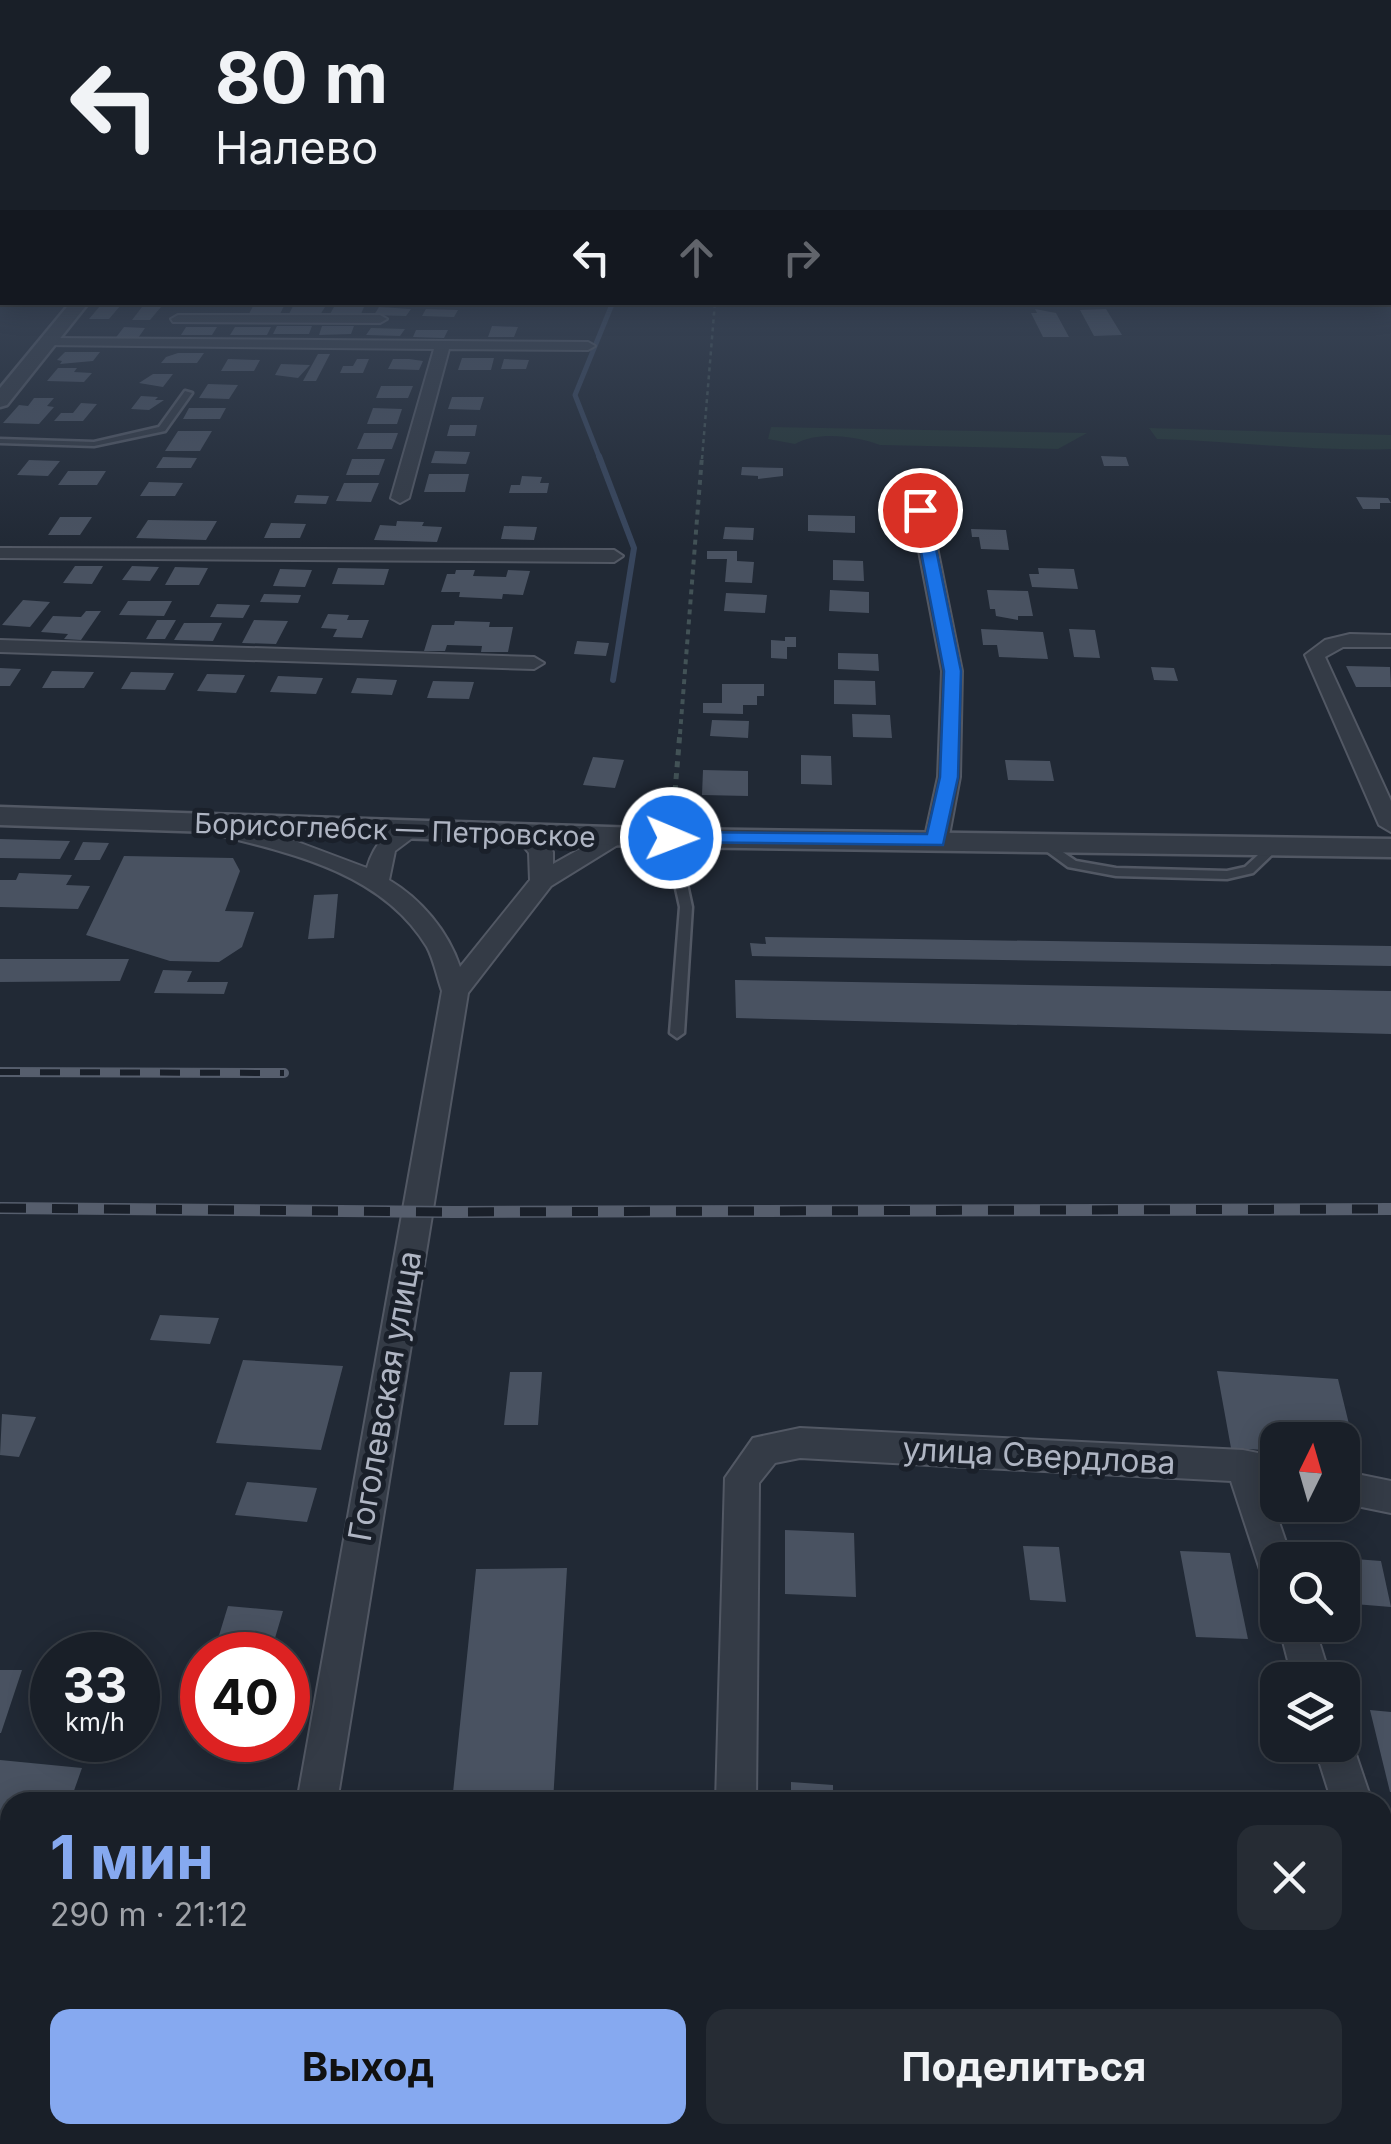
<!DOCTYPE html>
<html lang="ru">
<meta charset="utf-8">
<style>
:root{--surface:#191f28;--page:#262c34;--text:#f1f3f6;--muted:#9fa2a8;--line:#373d45;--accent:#86a9f0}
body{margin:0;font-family:Inter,sans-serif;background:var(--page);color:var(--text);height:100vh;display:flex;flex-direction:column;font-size:38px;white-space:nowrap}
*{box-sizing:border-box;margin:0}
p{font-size:32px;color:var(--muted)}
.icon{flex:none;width:55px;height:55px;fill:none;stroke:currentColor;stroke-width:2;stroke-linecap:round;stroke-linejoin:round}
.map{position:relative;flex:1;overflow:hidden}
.details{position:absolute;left:0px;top:1792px;width:1392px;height:352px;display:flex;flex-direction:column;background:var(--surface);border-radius:30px 30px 0 0;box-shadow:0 5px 25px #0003,0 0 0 2px var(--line)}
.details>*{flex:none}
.banner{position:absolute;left:0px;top:0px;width:1392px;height:305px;box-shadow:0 5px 25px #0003,0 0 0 2px var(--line);background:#191f28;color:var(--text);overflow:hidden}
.needle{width:65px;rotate:5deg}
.controls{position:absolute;left:1260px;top:1422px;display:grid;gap:20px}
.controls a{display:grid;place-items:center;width:100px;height:100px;border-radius:20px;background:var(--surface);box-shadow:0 5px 25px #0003,0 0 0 2px var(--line);font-size:50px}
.speed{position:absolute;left:30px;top:1632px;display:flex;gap:20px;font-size:50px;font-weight:700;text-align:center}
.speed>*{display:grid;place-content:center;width:130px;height:130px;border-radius:50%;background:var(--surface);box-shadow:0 5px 25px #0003,0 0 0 2px var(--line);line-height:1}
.speed small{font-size:25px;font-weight:400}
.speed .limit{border:15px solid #d22;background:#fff;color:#111}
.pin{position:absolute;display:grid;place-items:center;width:85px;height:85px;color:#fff;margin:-42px;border:5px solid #fff;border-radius:50%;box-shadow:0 2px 10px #0007}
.me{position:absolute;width:110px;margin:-55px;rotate:91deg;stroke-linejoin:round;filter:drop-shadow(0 0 8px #0008)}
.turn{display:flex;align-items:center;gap:35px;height:210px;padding:0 50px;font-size:45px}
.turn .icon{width:130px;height:130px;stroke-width:2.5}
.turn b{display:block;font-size:70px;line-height:85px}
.lanes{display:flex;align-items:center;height:95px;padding:0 50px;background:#0003;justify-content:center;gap:50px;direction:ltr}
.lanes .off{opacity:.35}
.round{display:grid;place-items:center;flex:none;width:105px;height:105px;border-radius:20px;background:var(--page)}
.head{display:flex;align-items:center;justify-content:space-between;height:170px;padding:0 50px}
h1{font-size:60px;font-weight:700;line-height:75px;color:var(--accent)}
.cta{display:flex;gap:20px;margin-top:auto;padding:20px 50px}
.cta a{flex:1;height:115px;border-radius:20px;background:var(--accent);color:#111;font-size:40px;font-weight:700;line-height:115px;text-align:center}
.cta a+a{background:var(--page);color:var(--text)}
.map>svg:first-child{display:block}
.green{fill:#263738}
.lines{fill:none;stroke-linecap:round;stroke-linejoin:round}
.stream-far1{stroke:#38465d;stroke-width:5}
.stream{stroke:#38465d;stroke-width:6}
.building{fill:#495261}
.service-casing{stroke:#525864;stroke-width:5}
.minor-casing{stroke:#525864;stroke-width:4}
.tertiary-casing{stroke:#525864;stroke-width:5}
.path-far2{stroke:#425256;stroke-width:2.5;stroke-dasharray:4 4;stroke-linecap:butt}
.path-far1{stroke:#425256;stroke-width:4;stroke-dasharray:5 5;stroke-linecap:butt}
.path{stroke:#425256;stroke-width:5;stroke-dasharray:6 6;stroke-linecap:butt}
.service{fill:#343b46;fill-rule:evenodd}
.minor{fill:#343b46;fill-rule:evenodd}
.tertiary{fill:#343b46;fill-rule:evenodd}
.rail-far1-casing{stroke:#565e6d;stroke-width:10}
.rail-casing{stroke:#565e6d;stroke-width:12}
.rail-far1{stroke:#1a202a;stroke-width:6;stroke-dasharray:20;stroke-linecap:butt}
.rail{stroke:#1a202a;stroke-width:9;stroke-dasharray:26;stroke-linecap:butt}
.route{fill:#1a73e8;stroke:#114b97;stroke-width:2.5}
.labels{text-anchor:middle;stroke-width:10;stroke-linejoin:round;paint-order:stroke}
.street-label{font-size:28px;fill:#afb5c3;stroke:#1a202a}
.near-street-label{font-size:32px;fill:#afb5c3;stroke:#1a202a}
</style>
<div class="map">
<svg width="1391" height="2144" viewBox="0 0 1391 2144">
<rect width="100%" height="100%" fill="#212935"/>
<path class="green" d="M771 427 1087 433 1058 449 880 445C854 436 819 431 795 444L768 439Z
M1149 428 1391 435V449C1313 452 1235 441 1157 439Z"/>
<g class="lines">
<path class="stream-far1" d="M600 459 575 395 613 302"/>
<path class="stream" d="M599 456 634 548 613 680"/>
</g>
<path class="building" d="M100 306H120L109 319H89Z
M253 306H284L280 314H249Z
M293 306 325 307 320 315 289 314Z
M142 307H161L150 320H132Z
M334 307H364L361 314H330Z
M379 307 411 309 406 316 374 315Z
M426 309 458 310 454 317 422 316Z
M1035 309 1056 313 1069 337H1043L1031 313H1037Z
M1106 309 1122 335 1094 336 1080 310Z
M277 326H312L309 334H273Z
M322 326H354L351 334 319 335Z
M492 326 518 327 514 337H488Z
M124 327 145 328 136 341 114 340Z
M186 327H217L212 335H181Z
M235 327H271L267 335H230Z
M371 328 405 329 400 336 366 335Z
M416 330H448L444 338 413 337Z
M65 352H100L93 361 60 364 62 361 57 360Z
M178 353H204L197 363H161L166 357Z
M318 354H330L316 381H303Z
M462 358H494L491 370H458Z
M228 359 260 360 254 371H221Z
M357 359H369L363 373H340L343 366H353Z
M393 359H409L423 361 419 370 388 369Z
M504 359 529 360 526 369H501Z
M281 364 310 365 298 378 275 375Z
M58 368H77L74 372 92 373 84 382 47 381Z
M153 374H173L163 387 139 383Z
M208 384 238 385 229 399 199 398Z
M381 386H413L408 398H376Z
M141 396 158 397 155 400H164L149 410 131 409Z
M452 397H484L480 410 448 409Z
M34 398H54L47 406 54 407 39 424 3 423 19 405 28 406Z
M81 403 97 404 83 421H54L61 413H73Z
M189 408H226L220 419H183Z
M373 408 402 409 397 424H367Z
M450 425H477L475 436H447Z
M178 431H212L200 451H165Z
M364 433H398L392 449H357Z
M435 451 470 452 466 464 431 463Z
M1101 456 1126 457 1129 466H1104Z
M163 457 197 458 191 468H156Z
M352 459H385L379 475H346Z
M29 460 60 461 48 476 17 475Z
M742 467 783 468V476L758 479V476L741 475Z
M68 471H106L97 485H58Z
M429 474H469L465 492H424Z
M522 476 542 477 540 483H549L547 493H509L511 485H520Z
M149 482 183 483 175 496H140Z
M344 483H379L371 502 336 501Z
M297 495 329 496 326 504 294 503Z
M1356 497 1388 498 1391 503H1380V509H1363Z
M808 515 855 516V533L808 531Z
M60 517H92L80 535H48Z
M148 520 217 521 206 540 136 538Z
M397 521 424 522 422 526 442 527 437 542 374 540 380 525 396 526Z
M271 523 306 524 300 538H264Z
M504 526 537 527 534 540 501 539Z
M725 527 754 528 753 540 723 539Z
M971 529 1006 530 1009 550 981 549 979 537H972Z
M707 551H737V561L754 562 752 583 725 582 727 559H707Z
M833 560 863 561 864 581 833 580Z
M75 566H103L92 584 63 583Z
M132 566 159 567 150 581 122 580Z
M175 567 208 568 199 585H165Z
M338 568 389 569 384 585 332 584Z
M1038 568 1074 569 1078 589 1032 587 1029 574H1039Z
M280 569 312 570 305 587 273 586Z
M456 570H475L473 576 506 577 508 570 530 571 523 595 503 594 502 599 459 597 460 592H441L447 574H455Z
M830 590 869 592V613L829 611Z
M987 590 1028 591 1033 616H1018V620L996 616 995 609H990Z
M726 593 767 595 765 613 724 611Z
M264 594 301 595 298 603 260 602Z
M23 600 50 602 30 627 2 625Z
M128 601H172L164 616 119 615Z
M217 604 250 605 243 618 210 617Z
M86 611H101L81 640 64 639 68 634 41 632 53 616 81 617Z
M328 614 349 615 347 620H369L362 638 333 637 337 629 321 628Z
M157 620H176L165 639H146Z
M254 620 288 621 276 644 242 643Z
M455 621 490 622 489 627H513L508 652H481L482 646 447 645 445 651H424L432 625H454Z
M184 623H222L213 641 174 640Z
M981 629 1043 632 1048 659 999 657 997 645H983Z
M1069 629 1095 630 1100 658 1074 657Z
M785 637H796V647H787V659L771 658V640L785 641Z
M577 641 609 643 606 656 574 654Z
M838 653 878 654 879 671 838 669Z
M1346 666 1390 667 1391 687H1356Z
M1151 667 1174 668 1178 681 1154 680Z
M0 668 21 669 10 686H0Z
M52 671 94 672 84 688H42Z
M131 672 174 673 165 690 121 689Z
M207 674 245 675 236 693 197 691Z
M278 676 323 678 316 694 270 692Z
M357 678 397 680 392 695 351 693Z
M834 680 875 681 876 705 834 704Z
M433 681 474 682 469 699 427 698Z
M722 684H764V696H757V705H743V714L703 713V703H722Z
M852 714 890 715 892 738 853 737Z
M712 720 749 721 748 738 710 736Z
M801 755 831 756 832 785 801 784Z
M593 757 624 760 615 788 583 785Z
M1005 760 1050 761 1054 781 1008 780Z
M703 770 748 771V796L702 795Z
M0 839 70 841 60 859 0 858Z
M83 842 109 843 100 860H74Z
M124 856 233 858 240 871 225 911 254 912 242 947 219 962 170 961 86 935Z
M19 873 72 875 66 885 90 886 78 909 0 907V880H16Z
M338 894 334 938 308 939 314 895Z
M765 937 1391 946V966L752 956 750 943 766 944Z
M0 959H129L120 981 0 982Z
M163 970 192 971 187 982H228L224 994 154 993Z
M735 980 1391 991V1034L736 1018Z
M160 1315 219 1318 210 1344 150 1340Z
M243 1360 343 1366 321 1450 216 1443Z
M1217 1371 1338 1379 1357 1457 1342 1456V1440H1278V1451L1231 1448Z
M510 1372H542L538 1425H504Z
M2 1414 36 1417 19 1457 0 1455Z
M247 1482 317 1488 307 1522 235 1515Z
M785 1530 854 1533 856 1597 785 1594Z
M1023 1546 1059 1547 1066 1602 1030 1600Z
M1180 1551 1230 1553 1248 1639 1196 1637Z
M1342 1558 1381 1561 1391 1607 1342 1603Z
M567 1568 553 1802H452L476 1569Z
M228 1606 283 1611 270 1655H213Z
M0 1670H22L1 1733H0Z
M1370 1710 1391 1712V1792H1390Z
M0 1760 82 1768 70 1802H10V1814L0 1813Z
M791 1782 833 1785V1802H791Z
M882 1796 925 1799 926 1802H882Z
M0 1910 10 1912V1941L0 1966Z
M115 2135H171L168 2144H113Z
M416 2135H505V2144H416Z"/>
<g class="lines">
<g class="service-casing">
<path id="service" d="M185 391 192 393 165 431 94 446 0 443V439L94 442 159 427Z
M671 834 677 838 692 907 684 1033 677 1038 670 1033 680 907 665 838Z
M1042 838 1076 861 1116 868 1227 871 1245 867 1271 843H1279L1281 846 1253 873 1227 879 1116 876 1068 867 1038 845V839Z"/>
</g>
<g class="minor-casing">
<path id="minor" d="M178 315H380L387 319 380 323 173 322 171 319Z
M49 338 588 342 595 346 588 350 449 349 409 498 400 503 391 498 434 349 44 345V339Z
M915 478 924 483 962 671 960 777 948 841 936 848 924 841 938 777 942 671 906 483Z
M0 548 614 550 623 556 614 562 0 558Z
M1350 634 1391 635V647H1343L1325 657 1391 801V832L1379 825 1305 655 1325 640Z
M0 640 534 657 544 663 534 669 0 652Z
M201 817 287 838 367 868C373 846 392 818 419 825L423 830 395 851 389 880C421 899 448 931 460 967L530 880 529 853 513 833 517 828H533L553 852V864L612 831H628L632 836 551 886 468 993 337 1802H297L442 991C437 977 434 960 427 947 379 867 276 850 193 829L189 824Z
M800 1428 1243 1450 1278 1457V1489L1267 1487 1292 1560H1278V1590L1265 1585 1231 1481 800 1458 775 1463 759 1483 756 1802H716L725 1478 753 1438Z
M1342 1471 1391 1481V1513L1342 1503Z
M1278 1622 1314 1625 1331 1680H1293Z
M1342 1729 1348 1731 1372 1802H1332L1314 1745H1342Z
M0 1844H10V1886H0Z
M1382 1874 1391 1878V1942L1382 1939Z
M1382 1966 1391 1967V2011L1382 2010Z
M240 2135H286L285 2144H239Z"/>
</g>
<g class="tertiary-casing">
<path id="tertiary" d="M71 302H89L7 405 0 407V388Z
M0 807 671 829 1391 839V857L671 847 0 825Z"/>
</g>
<path class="path-far2" d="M702 459 715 302"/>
<path class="path-far1" d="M680 734 702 456"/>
<path class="path" d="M673 815 680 732"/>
<use href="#service" class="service"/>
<use href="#minor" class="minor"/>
<use href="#tertiary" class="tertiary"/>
<g class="rail-far1-casing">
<path id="rail-far1" d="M0 1072 284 1073"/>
</g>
<g class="rail-casing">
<path id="rail" d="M0 1208 454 1212 1391 1209"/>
</g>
<use href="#rail-far1" class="rail-far1"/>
<use href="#rail" class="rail"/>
</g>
<linearGradient id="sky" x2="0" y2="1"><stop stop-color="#12171d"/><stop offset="0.45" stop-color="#3d495c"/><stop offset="1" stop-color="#3d495c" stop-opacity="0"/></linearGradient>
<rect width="1391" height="545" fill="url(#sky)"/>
<path class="route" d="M920 505 928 510 961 671 958 777 943 845 664 842V834L671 832 927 834 940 777 944 671 913 510Z"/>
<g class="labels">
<g class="street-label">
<text transform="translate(395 830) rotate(2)" y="10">Борисоглебск — Петровское</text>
</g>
<g class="near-street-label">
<text transform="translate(385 1396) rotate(-80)" y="11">Гоголевская улица</text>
<text transform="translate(1039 1456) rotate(3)" y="11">улица Свердлова</text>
</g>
</g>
</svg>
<div class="controls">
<a><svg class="needle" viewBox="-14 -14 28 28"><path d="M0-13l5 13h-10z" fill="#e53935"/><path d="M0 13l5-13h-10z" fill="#9fa2a8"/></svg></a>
<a><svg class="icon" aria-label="search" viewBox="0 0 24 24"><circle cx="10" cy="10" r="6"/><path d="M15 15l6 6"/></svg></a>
<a><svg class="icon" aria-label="layers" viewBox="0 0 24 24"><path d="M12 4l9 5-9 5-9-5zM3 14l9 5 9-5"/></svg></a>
</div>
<div class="speed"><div>33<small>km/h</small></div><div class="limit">40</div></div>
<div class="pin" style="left:920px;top:510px;background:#d93025"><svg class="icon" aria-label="arrive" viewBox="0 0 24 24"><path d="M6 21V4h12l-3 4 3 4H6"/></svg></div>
<svg class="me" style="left:671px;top:838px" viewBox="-20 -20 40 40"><circle r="17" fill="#1a73e8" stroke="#fff" stroke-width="3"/><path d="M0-11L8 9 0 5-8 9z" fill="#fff"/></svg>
<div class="banner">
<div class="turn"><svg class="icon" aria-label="left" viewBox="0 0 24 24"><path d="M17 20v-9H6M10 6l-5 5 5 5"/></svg><div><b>80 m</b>Налево</div></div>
<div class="lanes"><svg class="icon" aria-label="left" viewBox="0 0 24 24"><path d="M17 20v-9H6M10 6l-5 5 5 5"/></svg><svg class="icon off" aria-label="ahead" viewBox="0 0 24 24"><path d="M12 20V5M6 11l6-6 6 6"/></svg><svg class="icon off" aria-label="right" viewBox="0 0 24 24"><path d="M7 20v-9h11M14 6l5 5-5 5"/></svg></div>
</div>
<section class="details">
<div class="head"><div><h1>1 мин</h1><p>290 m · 21:12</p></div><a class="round"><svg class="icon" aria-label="close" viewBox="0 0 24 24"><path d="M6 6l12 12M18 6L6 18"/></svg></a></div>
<div class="cta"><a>Выход</a><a>Поделиться</a></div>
</section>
</div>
